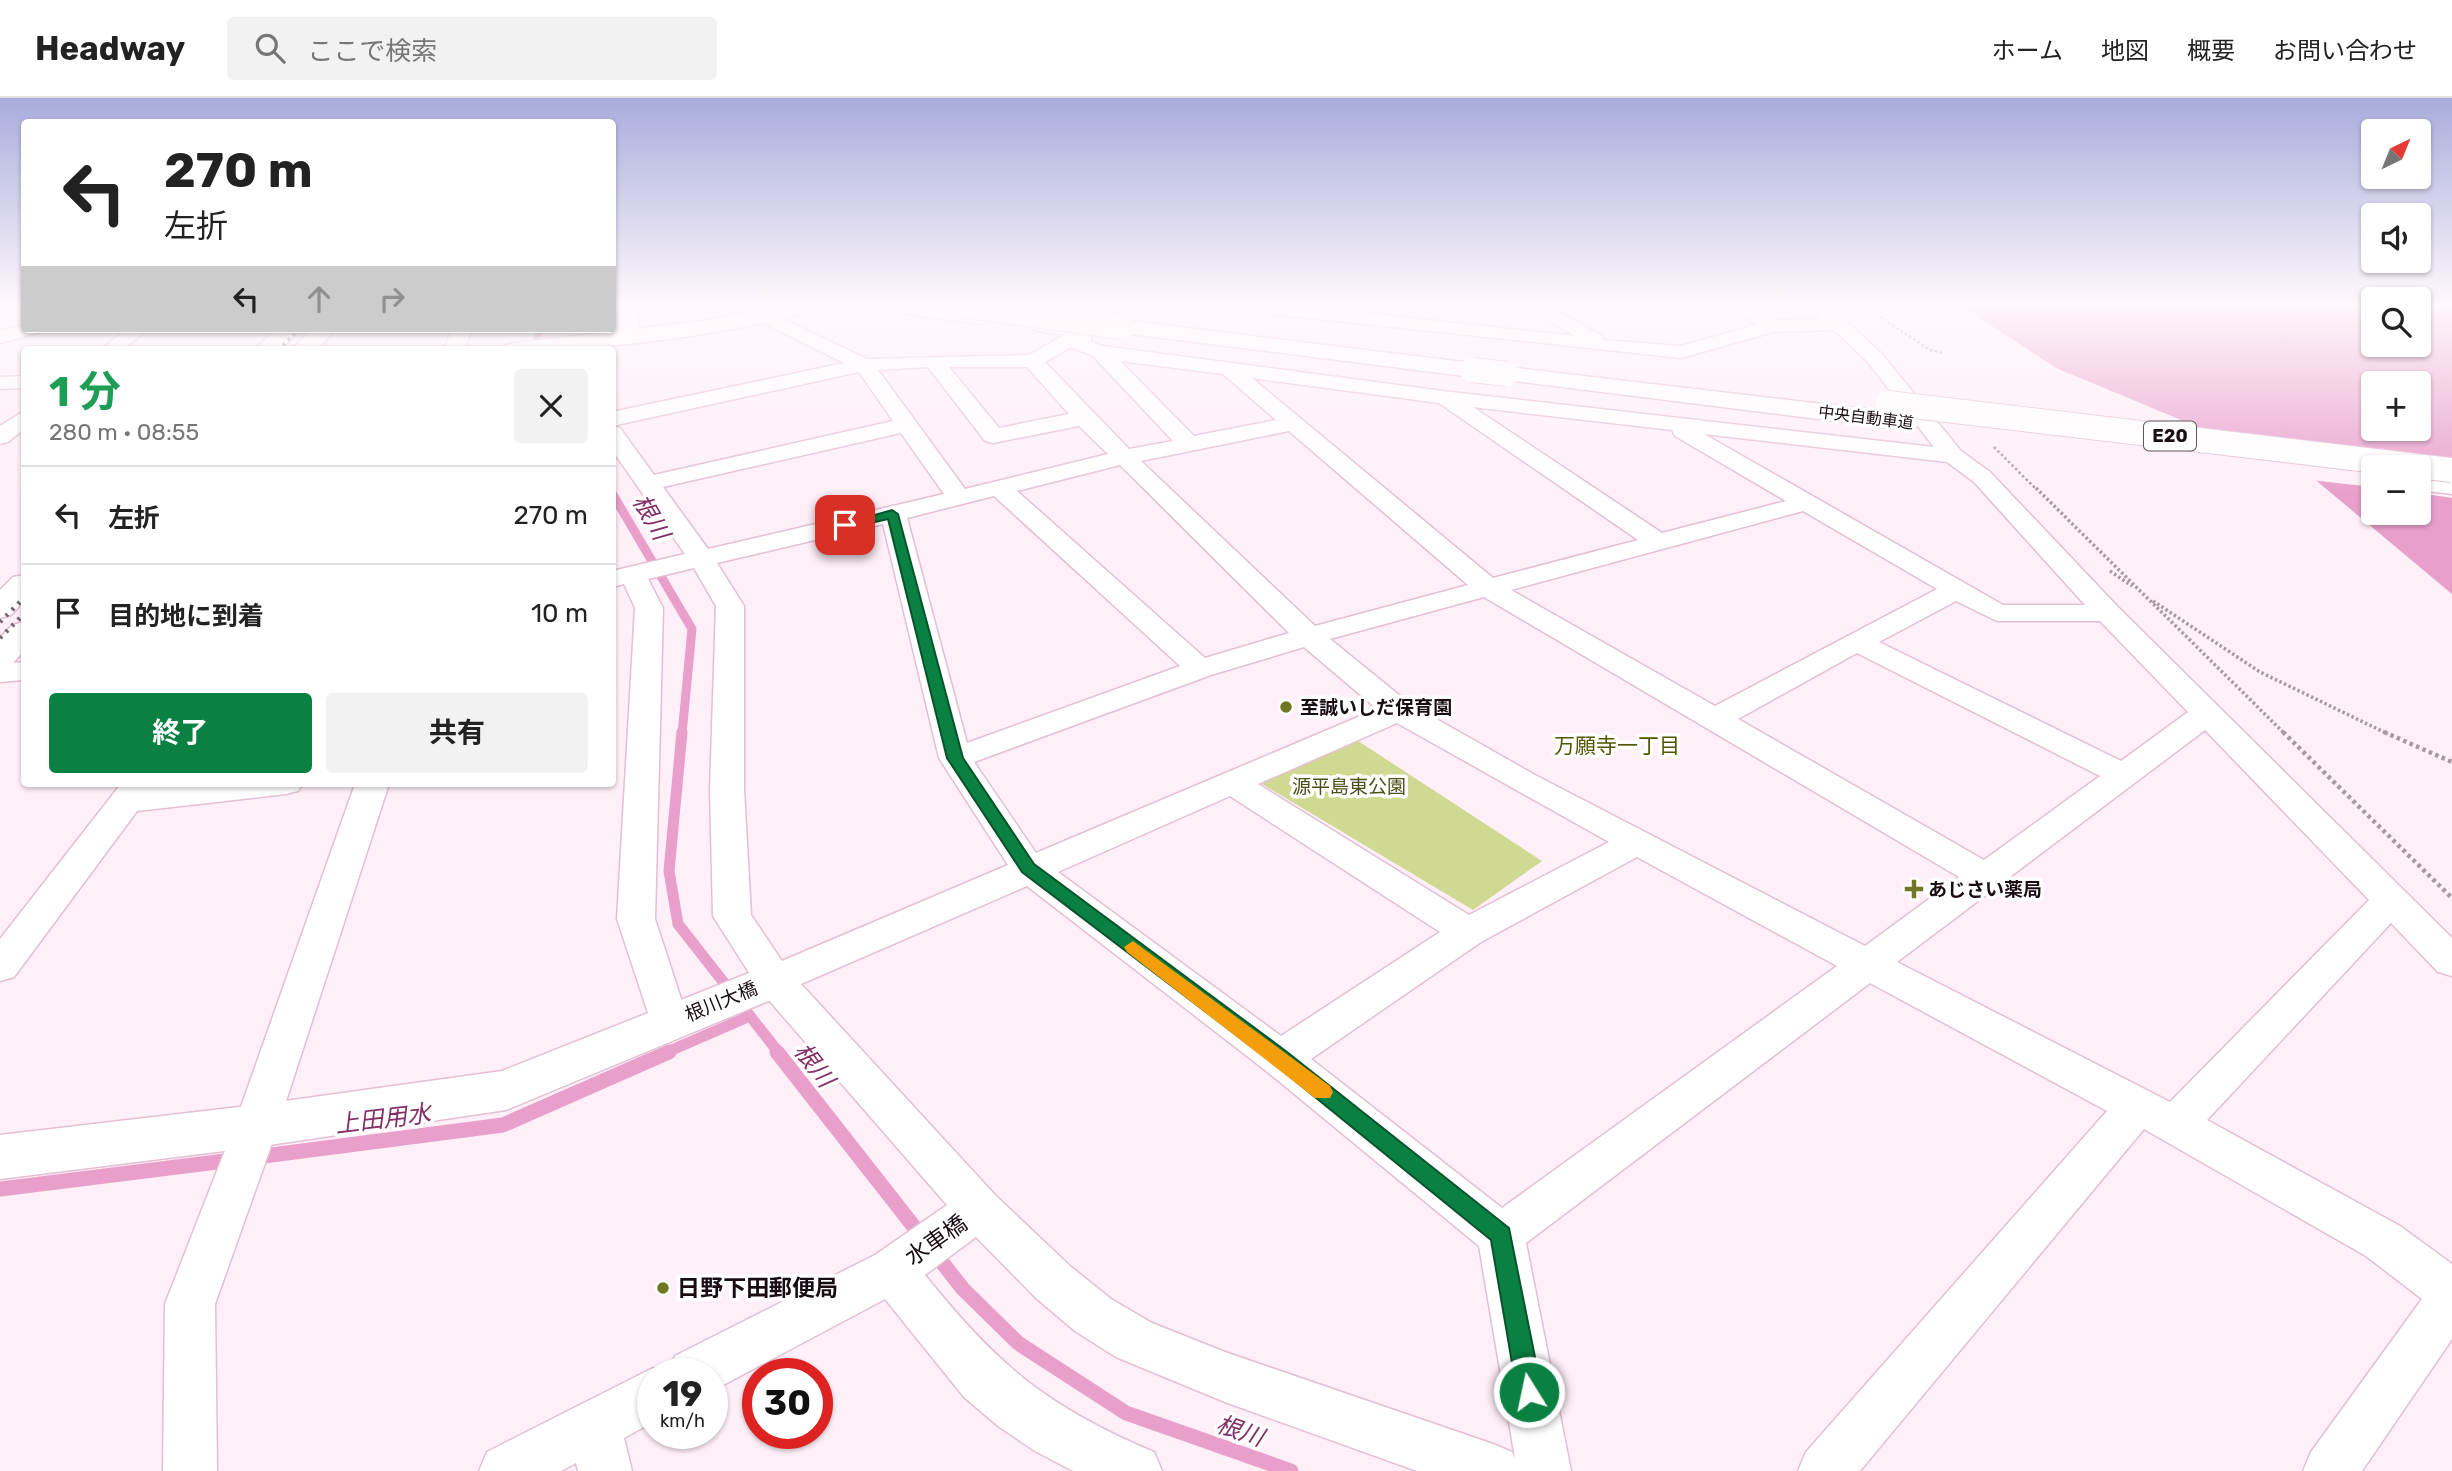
<!DOCTYPE html>
<html lang="ja">
<meta charset="utf-8">
<style>
:root{--surface:#fff;--page:#f2f2f2;--text:#222;--muted:#767676;--line:#e0e0e0;--accent:#0b8043}
body{margin:0;font-family:Rubik,"Noto Sans JP",sans-serif;background:var(--page);color:var(--text);height:100vh;display:flex;flex-direction:column;font-size:26px;white-space:nowrap}
*{box-sizing:border-box;margin:0}
p{font-size:23px;color:var(--muted)}
.icon{flex:none;width:38px;height:38px;fill:none;stroke:currentColor;stroke-width:2;stroke-linecap:round;stroke-linejoin:round}
.map{position:relative;flex:1;overflow:hidden}
.drawer{position:absolute;left:21px;top:248px;width:595px;height:441px;display:flex;flex-direction:column;background:var(--surface);border-radius:7px;box-shadow:0 2px 5px #0004}
.drawer>*{flex:none}
.hud{position:absolute;left:21px;top:21px;width:595px;height:214px;border-radius:7px;box-shadow:0 2px 5px #0004;background:#fff;color:var(--text);overflow:hidden}
.needle{width:46px;rotate:43deg}
.fabs{position:absolute;left:2361px;top:21px;display:grid;gap:14px}
.fabs a{display:grid;place-items:center;width:70px;height:70px;border-radius:7px;background:var(--surface);box-shadow:0 2px 5px #0004;font-size:35px}
.speed{position:absolute;left:637px;top:1260px;display:flex;gap:14px;font-size:35px;font-weight:700;text-align:center}
.speed>*{display:grid;place-content:center;width:91px;height:91px;border-radius:50%;background:var(--surface);box-shadow:0 2px 5px #0004;line-height:1}
.speed small{font-size:18px;font-weight:400}
.speed .limit{border:10px solid #d22;background:#fff;color:#111}
.pin{position:absolute;display:grid;place-items:center;width:60px;height:60px;color:#fff;margin:-30px;border-radius:14px;box-shadow:0 4px 10px #0006}
.me{position:absolute;width:77px;margin:-38px;rotate:350deg;stroke-linejoin:round;filter:drop-shadow(0 0 5px #0008)}
.turn{display:flex;align-items:center;gap:24px;height:147px;padding:0 28px;font-size:32px}
.turn .icon{width:91px;height:91px;stroke-width:2.5}
.turn b{display:block;font-size:49px;line-height:60px}
.lanes{display:flex;align-items:center;height:66px;padding:0 28px;background:#0003;justify-content:center;gap:35px;direction:ltr}
.lanes .off{opacity:.35}
.round{display:grid;place-items:center;flex:none;width:74px;height:74px;border-radius:7px;background:var(--page)}
.summary{display:flex;align-items:center;justify-content:space-between;height:119px;padding:0 28px}
h1{font-size:42px;font-weight:700;line-height:52px;color:#1e9e55}
.primary-button{display:flex;gap:14px;margin-top:auto;padding:14px 28px}
.primary-button a{flex:1;height:80px;border-radius:7px;background:var(--accent);color:#fff;font-size:28px;font-weight:700;line-height:80px;text-align:center}
.primary-button a+a{background:var(--page);color:var(--text)}
ul{padding:0;list-style:none}
li{display:flex;align-items:center;gap:21px;height:98px;padding:0 28px;border-top:2px solid var(--line)}
li div{flex:1}
li b{display:block;font-size:26px}
li em{font-style:normal}
header{display:flex;align-items:center;gap:42px;box-sizing:border-box;height:98px;padding:0 35px;background:var(--surface);border-bottom:2px solid var(--line)}
header strong{font-size:33px}
nav{display:flex;gap:38px;margin-inline-start:auto;font-size:24px}
.search{width:490px;height:63px;background:var(--page);display:flex;align-items:center;gap:18px;box-sizing:border-box;padding:0 24px;border-radius:7px;color:var(--muted);font-size:26px}
.map>svg:first-child{display:block}
.green{fill:#cfd992}
.water{fill:#e89fca;fill-rule:evenodd}
.pier{fill:#ffeff8}
.lines{fill:none;stroke-linecap:round;stroke-linejoin:round}
.stream-far3{stroke:#e89fca;stroke-width:7}
.stream-far2{stroke:#e89fca;stroke-width:9}
.stream-far1{stroke:#e89fca;stroke-width:11}
.stream{stroke:#e89fca;stroke-width:15}
.minor-casing{stroke:#e3bfd3;stroke-width:3}
.tertiary-casing{stroke:#e3bfd3;stroke-width:3}
.secondary-casing{stroke:#e3bfd3;stroke-width:3}
.motorway-casing{stroke:#e3bfd3;stroke-width:3}
.path-far2{stroke:#a899a1;stroke-width:2.5;stroke-dasharray:2.5 2.5;stroke-linecap:butt}
.path-far1{stroke:#a899a1;stroke-width:3.5;stroke-dasharray:2.5 2.5;stroke-linecap:butt}
.path{stroke:#a899a1;stroke-width:4.5;stroke-dasharray:3.5 3.5;stroke-linecap:butt}
.minor{fill:#fff;fill-rule:evenodd}
.tertiary{fill:#fff;fill-rule:evenodd}
.secondary{fill:#fff;fill-rule:evenodd}
.motorway{fill:#fff;fill-rule:evenodd}
.rail-far1{stroke:#71636b;stroke-width:3.5;stroke-dasharray:2.5 4.5;stroke-linecap:butt}
.rail{stroke:#71636b;stroke-width:4.5;stroke-dasharray:2.5 6;stroke-linecap:butt}
.motorway-bridge-casing{stroke:#e3bfd3;stroke-width:26;stroke-linecap:butt}
.motorway-bridge{stroke:#fff;stroke-width:24}
.route{fill:#0b8043;stroke:#07532c;stroke-width:2}
.slow{fill:#f59e0b}
.poi-dot{fill:#6f7722;stroke:#fff;stroke-width:2.5}
.labels{text-anchor:middle;stroke-width:7;stroke-linejoin:round;paint-order:stroke}
.far-street-label{font-size:16px;fill:#190d14;stroke:#fff}
.shield{fill:#fff;stroke:#5e565a;stroke-width:2}
.shield-label{font-size:18px;font-weight:bold;fill:#190d14}
.poi-label{font-size:19px;font-weight:bold;fill:#190d14;stroke:#fff;text-anchor:start}
.park-label{font-size:19px;fill:#4b5118;stroke:#fff}
.street-label{font-size:19px;fill:#190d14;stroke:#fff}
.neighbourhood-label{font-size:21px;fill:#505700;stroke:#fff}
.near-street-label{font-size:23px;fill:#190d14;stroke:#fff}
.near-poi-label{font-size:23px;font-weight:bold;fill:#190d14;stroke:#fff;text-anchor:start}
.near-water-label{font-size:24px;font-style:italic;fill:#832f66;stroke:#fff}
</style>
<header>
<strong>Headway</strong>
<div class="search"><svg class="icon" aria-label="search" viewBox="0 0 24 24"><circle cx="10" cy="10" r="6"/><path d="M15 15l6 6"/></svg>ここで検索</div>
<nav><a>ホーム</a><a>地図</a><a>概要</a><a>お問い合わせ</a></nav>
</header>
<div class="map">
<svg width="2452" height="1373" viewBox="0 0 2452 1373">
<rect width="100%" height="100%" fill="#ffeff8"/>
<path class="green" d="M1352 639 1542 763 1473 812 1257 683Z"/>
<path class="water" d="M1957 205H2373V247H2418L2419 205H2452V496L2306 374 2056 270ZM2373 285H2418V331H2373ZM2373 369H2418V415H2373Z"/>
<path class="pier" d="M2191 330 2452 361V400L2419 395 2418 369H2373V389L2310 382Z"/>
<g class="lines">
<path class="stream-far3" d="M533 252 540 231"/>
<path class="stream-far2" d="M612 395 692 531 682 636"/>
<path class="stream-far1" d="M682 634 669 773 678 826 779 955
M665 955 750 918"/>
<path class="stream" d="M777 954 922 1139
M256 1059 503 1027 669 954
M0 1091 233 1062
M934 1154 963 1191 1018 1245 1126 1315 1291 1373"/>
<g class="minor-casing">
<path id="minor" d="M619 205H637L638 238 635 242H621L618 238Z
M864 205H910L981 214 990 220 981 226 873 211Z
M1108 205H1128L1092 236 1091 244 1103 248 1443 293 1934 349 1867 263 1834 232 1773 234 1681 260 1227 211 1218 205H1273L1575 238 1520 205H1542L1601 237 1603 242 1680 248 1756 227 1724 205H1746L1776 222 1822 221 1807 205H1826L1881 255 1961 353 1990 374 2118 509 2452 840V878L2438 874 2391 825 2207 1022 2400 1128 2452 1166V1241L2362 1373H2303L2311 1354 2422 1201 2366 1158 2144 1031 1860 1373H1798L1806 1354 2107 1013 1870 885 1526 1145 1571 1373H1417L1225 1304 1116 1259 1075 1233 1036 1200 976 1139 925 1177C997 1267 1047 1309 1154 1354L1162 1373H1073L1035 1353 998 1328 964 1299 885 1201 712 1293V1276H667L675 1258 875 1157 947 1107 760 892 713 818 710 691 716 508 694 470 648 481 663 510 655 821 689 925 683 936 669 941 655 936 617 821 635 510 624 486 612 489V473L685 456 612 352V328L620 330 654 377 893 323 859 274 612 328V314L844 265 757 222 755 218 764 212 867 261 1029 257 1064 237 1034 232 1031 228 1034 224 1079 228ZM1071 249 1093 258 1173 343 1129 351 1045 264ZM1120 263 1223 276 1276 322 1194 338ZM928 269 985 343 993 345 1079 328 1108 356 965 391 878 272ZM949 269H1027L1069 316 999 330ZM1252 280 1439 305 1638 442 1493 480ZM1473 309 1672 332 1675 338 1786 403 1662 435ZM1289 333 1468 487 1315 528 1141 363ZM901 335 944 396 708 451 663 389ZM1704 336 1947 364 1974 384 2085 507H2003ZM1120 367 1289 535 1205 560 1017 393ZM994 398 1180 568 967 645 907 420ZM1803 413 1937 491 1715 608 1511 492ZM883 426 939 660 1008 767 782 863 751 817 744 691V508L717 465ZM1484 499 1959 779 1865 848 1535 677 1410 606 1330 541ZM1956 503 1997 523H2100L2188 614 2121 663 1879 544ZM1304 549 1377 611 1036 755 974 664 1211 577ZM1857 555 2100 678 1984 762 1738 621ZM1397 625 1609 744 1469 817 1258 686ZM2205 632 2369 802 2170 1004 1897 864ZM1230 698 1440 834 1281 938 1058 774ZM1637 759 1837 868 1502 1110 1311 961 1481 844ZM1027 788 1265 972 1479 1148 1515 1360 1512 1354 1493 1346 1225 1254 1152 1225 1111 1201 1070 1168 995 1097 801 886Z
M24 227V231H41L38 235 0 245V233Z
M126 231H148L123 252H101Z
M452 231H472L464 252H444Z
M24 278V290L0 291V279Z
M24 313V331L8 344 0 346V328Z
M24 564V582L0 584V566Z
M121 686H156L153 689 186 686H303L298 693 286 696 137 713 14 879 0 883V841Z
M355 686H389L275 1037 215 1206 217 1373H163L165 1206 231 1037Z
M653 1270 666 1276H653V1324L624 1340 632 1373H578L576 1365 561 1373H479L487 1354Z"/>
</g>
<g class="tertiary-casing">
<path id="tertiary" d="M774 865 790 870 797 882 790 894 506 1012 256 1049 0 1081V1037L256 1007 502 973Z"/>
</g>
<g class="secondary-casing">
<path id="secondary" d="M792 205H825L822 210C717 239 611 252 502 252L506 247 514 245 703 223Z
M277 231H301L280 252H254Z
M312 231H336L317 252H292Z
M24 477V503L11 517 0 520V492L13 479Z
M24 524V553L12 566 0 569V540L12 527Z"/>
</g>
<g class="motorway-casing">
<path id="motorway" d="M1122 222 1472 265 1480 267 1484 272 1480 277 1472 279 1114 234 1111 229 1114 224Z
M1507 269 1907 316 1916 319 1920 324 1916 329 1907 332 1499 281 1495 276 1499 271Z
M2418 376 2452 380V396L2418 392Z"/>
</g>
<path class="path-far2" d="M1859 205 1930 252 1944 255
M1994 349 2037 392"/>
<path class="path-far1" d="M2036 390 2285 636
M2110 473 2132 488
M2153 503 2260 574 2388 636"/>
<path class="path" d="M2283 634 2452 800
M2384 634 2452 664"/>
<use href="#minor" class="minor"/>
<use href="#tertiary" class="tertiary"/>
<use href="#secondary" class="secondary"/>
<use href="#motorway" class="motorway"/>
<path class="rail-far1" d="M278 252 300 231"/>
<path class="rail" d="M0 524 24 500
M0 540 24 516"/>
<g class="motorway-bridge-casing">
<path id="motorway-bridge" d="M944 205 1122 229
M1472 272 1507 276
M1888 305 2452 372"/>
</g>
<use href="#motorway-bridge" class="motorway-bridge"/>
</g>
<linearGradient id="sky" x2="0" y2="1"><stop stop-color="#a8acdc"/><stop offset="0.52" stop-color="#fff8fc"/><stop offset="1" stop-color="#fff8fc" stop-opacity="0"/></linearGradient>
<rect width="2452" height="397" fill="url(#sky)"/>
<path class="route" d="M892 412 898 416 963 660 1034 766 1287 954 1509 1130 1542 1294 1538 1303 1529 1307 1521 1303 1517 1294 1491 1142 1273 965 1022 774 947 660 888 421 845 431 839 427Z"/>
<path class="slow" d="M1133 843 1330 988 1333 994 1330 1000H1315L1127 854 1124 849Z"/>
<g class="poi-dot">
<circle cx="1286" cy="609" r="7"/>
<path d="M1910.5 780.5h7v7h7v7h-7v7h-7v-7h-7v-7h7z"/>
<circle cx="663" cy="1190" r="7"/>
</g>
<g class="labels">
<g class="far-street-label">
<text transform="translate(1866 319) rotate(7)" y="6">中央自動車道</text>
</g>
<rect class="shield" x="2144" y="323.5" width="52" height="29" rx="5"/>
<g class="shield-label">
<text x="2170" y="344">E20</text>
</g>
<g class="poi-label">
<text x="1300" y="616">至誠いしだ保育園</text>
<text x="1928" y="798">あじさい薬局</text>
</g>
<g class="park-label">
<text x="1349" y="695">源平島東公園</text>
</g>
<g class="street-label">
<text transform="translate(721 903) rotate(-22)" y="7">根川大橋</text>
</g>
<g class="neighbourhood-label">
<text x="1617" y="655">万願寺一丁目</text>
</g>
<g class="near-street-label">
<text transform="translate(936 1142) rotate(-35)" y="8">水車橋</text>
</g>
<g class="near-poi-label">
<text x="677" y="1198">日野下田郵便局</text>
</g>
<g class="near-water-label">
<text transform="translate(651 419) rotate(60)" y="8">根川</text>
<text transform="translate(814 967) rotate(52)" y="8">根川</text>
<text transform="translate(383 1021) rotate(-7)" y="8">上田用水</text>
<text transform="translate(1240 1333) rotate(19)" y="8">根川</text>
</g>
</g>
</svg>
<div class="fabs">
<a><svg class="needle" viewBox="-14 -14 28 28"><path d="M0-13l5 13h-10z" fill="#e53935"/><path d="M0 13l5-13h-10z" fill="#767676"/></svg></a>
<a><svg class="icon" aria-label="sound" viewBox="0 0 24 24"><path d="M4 9h4l5-4v14l-5-4H4zM17 9q2 3 0 6"/></svg></a>
<a><svg class="icon" aria-label="search" viewBox="0 0 24 24"><circle cx="10" cy="10" r="6"/><path d="M15 15l6 6"/></svg></a>
<a>+</a>
<a>−</a>
</div>
<div class="speed"><div>19<small>km/h</small></div><div class="limit">30</div></div>
<div class="pin" style="left:845px;top:427px;background:#d93025"><svg class="icon" aria-label="arrive" viewBox="0 0 24 24"><path d="M6 21V4h12l-3 4 3 4H6"/></svg></div>
<svg class="me" style="left:1529px;top:1294px" viewBox="-20 -20 40 40"><circle r="17" fill="#0b8043" stroke="#fff" stroke-width="3"/><path d="M0-11L8 9 0 5-8 9z" fill="#fff"/></svg>
<div class="hud">
<div class="turn"><svg class="icon" aria-label="left" viewBox="0 0 24 24"><path d="M17 20v-9H6M10 6l-5 5 5 5"/></svg><div><b>270 m</b>左折</div></div>
<div class="lanes"><svg class="icon" aria-label="left" viewBox="0 0 24 24"><path d="M17 20v-9H6M10 6l-5 5 5 5"/></svg><svg class="icon off" aria-label="ahead" viewBox="0 0 24 24"><path d="M12 20V5M6 11l6-6 6 6"/></svg><svg class="icon off" aria-label="right" viewBox="0 0 24 24"><path d="M7 20v-9h11M14 6l5 5-5 5"/></svg></div>
</div>
<section class="drawer">
<div class="summary"><div><h1>1 分</h1><p>280 m · 08:55</p></div><a class="round"><svg class="icon" aria-label="close" viewBox="0 0 24 24"><path d="M6 6l12 12M18 6L6 18"/></svg></a></div>
<ul>
<li><svg class="icon" aria-label="left" viewBox="0 0 24 24"><path d="M17 20v-9H6M10 6l-5 5 5 5"/></svg><div><b>左折</b></div><em>270 m</em></li>
<li><svg class="icon" aria-label="arrive" viewBox="0 0 24 24"><path d="M6 21V4h12l-3 4 3 4H6"/></svg><div><b>目的地に到着</b></div><em>10 m</em></li>
</ul>
<div class="primary-button"><a>終了</a><a>共有</a></div>
</section>
</div>
